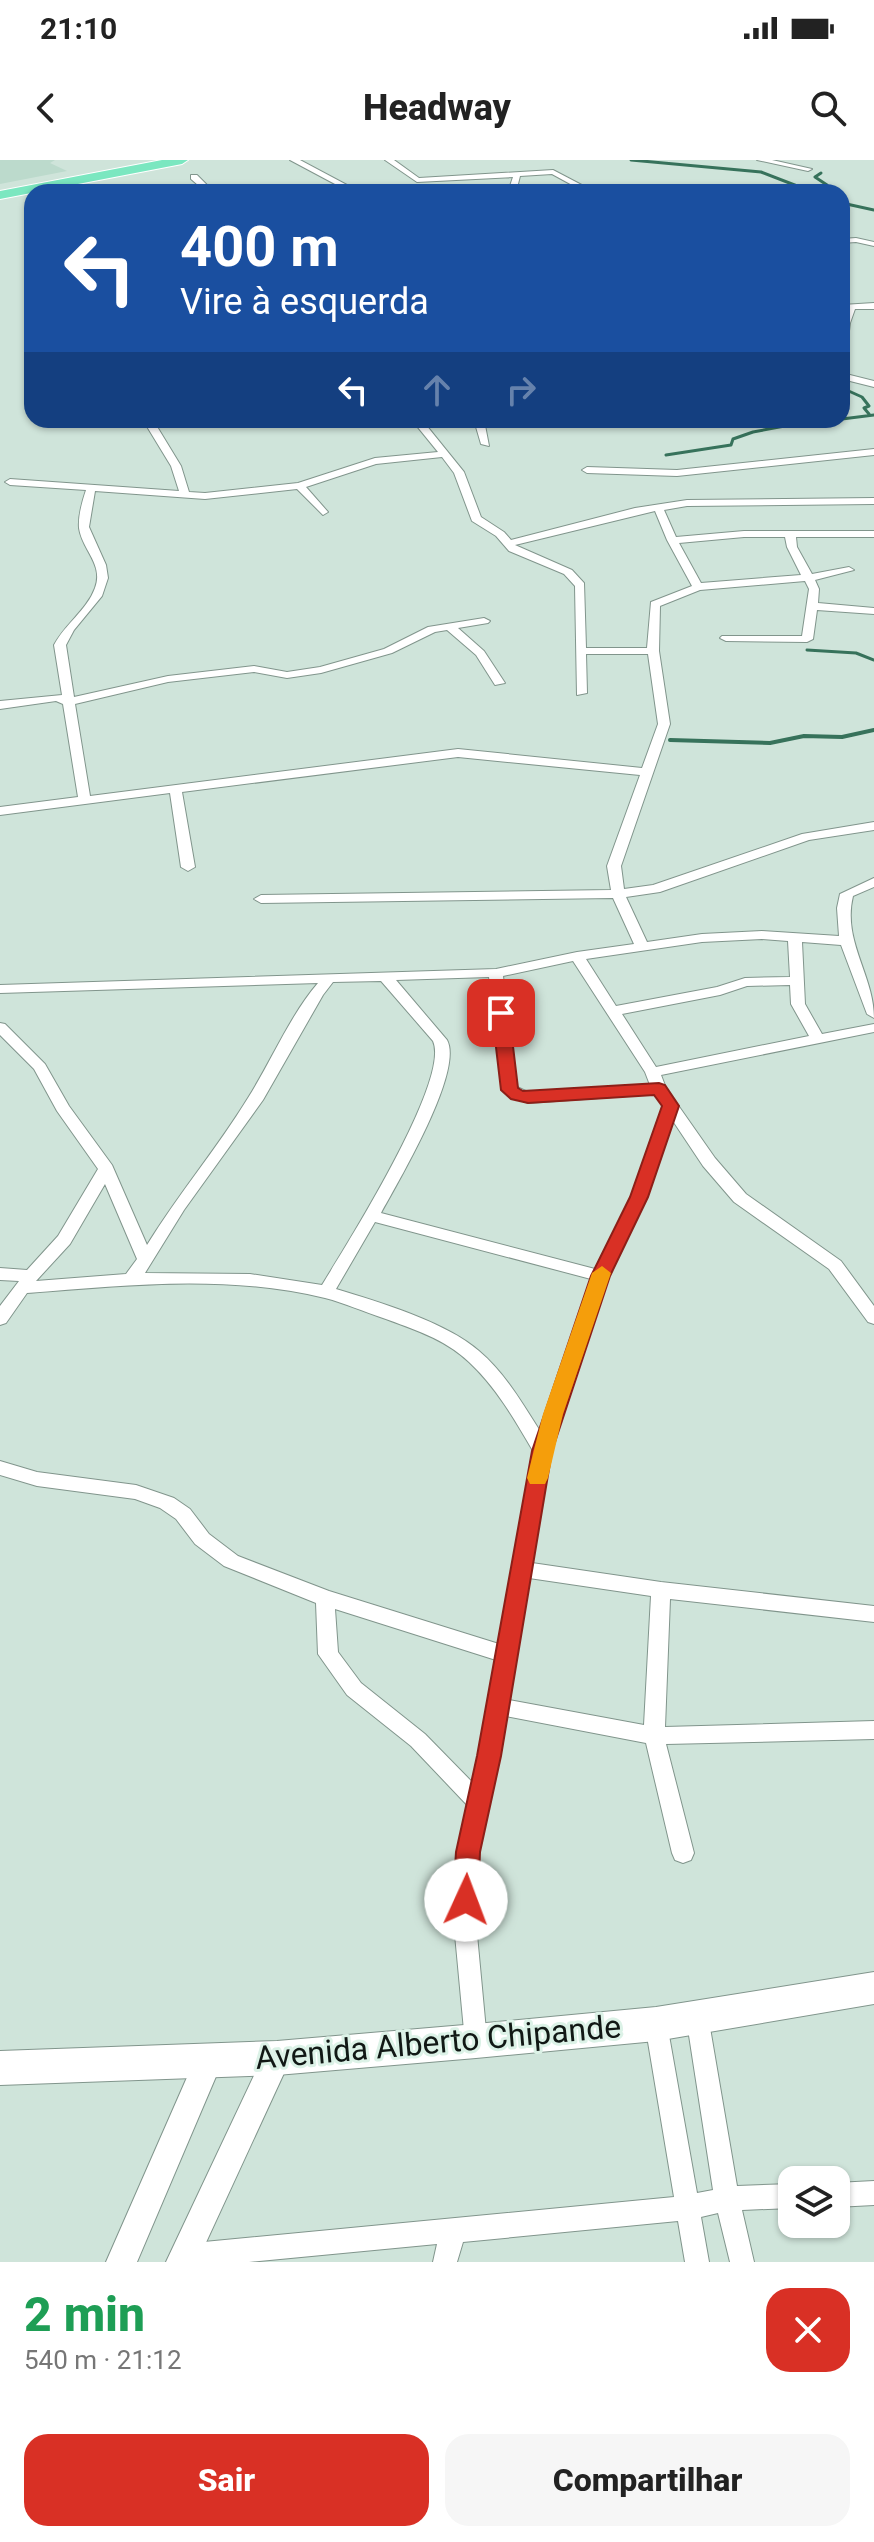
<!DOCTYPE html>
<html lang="pt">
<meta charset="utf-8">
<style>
:root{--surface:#fff;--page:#f6f6f6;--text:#222;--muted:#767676;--accent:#d93025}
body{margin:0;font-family:Roboto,sans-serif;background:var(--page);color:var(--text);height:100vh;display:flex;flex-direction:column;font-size:30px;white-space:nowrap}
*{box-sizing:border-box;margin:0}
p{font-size:26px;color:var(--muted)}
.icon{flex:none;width:44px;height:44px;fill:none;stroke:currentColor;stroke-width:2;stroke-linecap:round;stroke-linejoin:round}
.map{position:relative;height:2102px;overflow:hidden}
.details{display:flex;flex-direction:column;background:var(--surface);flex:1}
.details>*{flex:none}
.top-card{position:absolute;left:24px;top:24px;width:826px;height:244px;border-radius:24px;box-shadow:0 2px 6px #0004;background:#1a4fa0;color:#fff;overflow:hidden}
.fabs{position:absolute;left:778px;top:2006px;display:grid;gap:16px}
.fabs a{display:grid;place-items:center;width:72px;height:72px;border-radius:16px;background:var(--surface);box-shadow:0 2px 6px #0004;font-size:40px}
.pin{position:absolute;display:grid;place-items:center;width:68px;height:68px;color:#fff;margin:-34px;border-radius:16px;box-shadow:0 4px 12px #0006}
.me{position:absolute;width:88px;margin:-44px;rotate:2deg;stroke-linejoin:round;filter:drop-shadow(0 0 6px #0008)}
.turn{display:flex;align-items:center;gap:28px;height:168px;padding:0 24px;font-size:36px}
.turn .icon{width:104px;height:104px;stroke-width:2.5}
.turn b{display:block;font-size:56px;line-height:68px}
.lanes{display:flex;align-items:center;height:76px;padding:0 24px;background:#0003;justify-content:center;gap:40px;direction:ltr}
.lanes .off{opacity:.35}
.round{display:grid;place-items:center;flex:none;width:84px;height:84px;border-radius:24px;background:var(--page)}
.summary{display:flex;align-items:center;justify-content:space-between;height:136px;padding:0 24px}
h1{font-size:48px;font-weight:800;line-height:60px;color:#1e9e55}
.action{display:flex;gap:16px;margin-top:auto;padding:16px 24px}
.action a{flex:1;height:92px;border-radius:24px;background:var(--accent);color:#fff;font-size:32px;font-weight:800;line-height:92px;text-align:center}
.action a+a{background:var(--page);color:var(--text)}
.status{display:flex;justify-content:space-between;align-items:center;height:56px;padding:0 40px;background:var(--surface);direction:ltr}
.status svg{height:22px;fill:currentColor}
header{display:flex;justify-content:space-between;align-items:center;height:104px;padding:0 24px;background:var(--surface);font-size:36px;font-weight:800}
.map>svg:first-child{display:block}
.built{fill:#bcdacc}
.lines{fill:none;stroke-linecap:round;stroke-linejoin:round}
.stream-far1{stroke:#37725b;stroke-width:3}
.stream{stroke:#37725b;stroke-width:4}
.minor-casing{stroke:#81958c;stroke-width:2}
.tertiary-casing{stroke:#81958c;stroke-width:2}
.secondary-casing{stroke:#81958c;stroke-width:2}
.trunk-casing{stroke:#fff;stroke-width:2}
.minor{fill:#fff;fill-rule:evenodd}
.tertiary{fill:#fff;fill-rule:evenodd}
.secondary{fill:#fff;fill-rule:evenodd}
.trunk{fill:#7be7c0;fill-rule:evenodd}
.route{fill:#d93025;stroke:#8d1f18;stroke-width:2}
.slow{fill:#f59e0b}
.labels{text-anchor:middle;stroke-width:6;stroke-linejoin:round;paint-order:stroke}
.near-street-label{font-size:32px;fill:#111815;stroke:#dcf2e7}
</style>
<div class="status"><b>21:10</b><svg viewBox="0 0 49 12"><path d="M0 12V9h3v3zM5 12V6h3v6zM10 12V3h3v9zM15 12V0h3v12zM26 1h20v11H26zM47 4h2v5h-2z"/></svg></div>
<header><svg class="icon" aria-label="back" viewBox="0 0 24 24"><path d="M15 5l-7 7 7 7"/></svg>Headway<svg class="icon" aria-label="search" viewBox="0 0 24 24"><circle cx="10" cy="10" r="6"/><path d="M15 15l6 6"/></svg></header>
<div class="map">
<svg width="874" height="2102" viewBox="0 0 874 2102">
<rect width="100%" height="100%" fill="#cfe4da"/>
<path class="built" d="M0 0H55L50 3 67 11 0 24Z"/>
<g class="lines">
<path class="stream-far1" d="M631 0 761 12 805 29 828 32
M821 13 815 17 827 25 824 31
M390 31 395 32
M842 43 874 50
M842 228 862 237 869 246 864 248 869 254
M842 259 874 255
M666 295 731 285 733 279 753 272 817 260
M807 490 856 493 874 500"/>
<path class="stream" d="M670 580 770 583 804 576 842 577 874 570"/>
<g class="minor-casing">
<path id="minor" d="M290 0H300L360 32H350Z
M385 0H394L419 18 553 10 595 32H585L552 14 520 16 516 32H508L513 17 417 22Z
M757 0H772L812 9 808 11Z
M191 15H197L214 32H206L191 19Z
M856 78 874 82V86L856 82 842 83V79Z
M874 143V149H855L850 163 846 195 842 198V162L847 149H842V145Z
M842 213 874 221V227L842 219Z
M143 260H153L181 306 189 332 205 333 298 323 375 298 438 292 412 260H422L464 312 481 357 504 372 511 380 635 348 687 340 874 338V344L687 346 664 350 676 377 744 371H874V377H796L797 387 812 414 849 407 854 410 815 420 819 429 818 443 874 448V454L817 450 813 479 807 482 726 481 720 478 722 476H802L809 429 805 421 700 430 660 446 659 491 670 564 621 706 624 729 653 725 802 674 874 662V670L809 680 660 732 626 737 647 782 702 774 762 771 839 776 837 748 840 734 874 718V727L853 736C842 781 874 815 874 858L867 854 841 785 802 782 805 844 822 874 874 864V872L661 915 666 928 715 998 746 1034 841 1101 874 1146V1164L868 1162 829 1109 734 1042 703 1006 673 961 647 1037 608 1116 551 1291 532 1403 661 1422 874 1446V1462L670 1439 665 1567 874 1561V1579L666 1584 694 1693 691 1700 683 1703 675 1700 672 1693 646 1583 506 1556 479 1692 476 1764 487 1881 484 1889 476 1892 468 1889 465 1881 454 1764 457 1692 468 1646 411 1586 347 1535 318 1494 316 1443 224 1406 195 1384 176 1359 160 1348 135 1339 37 1326 0 1315V1301L37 1312 136 1325 174 1338 190 1349 209 1374 238 1396 329 1431 499 1484 533 1291C515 1260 496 1227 469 1202 445 1179 413 1169 383 1158 364 1152 345 1143 325 1138 227 1114 126 1125 27 1133L6 1163 0 1165V1146L19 1121 0 1120V1108L27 1110 58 1076 98 1009 57 951 34 909 0 875V863L5 864 45 904 69 946 112 1005 147 1085C178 1034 217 989 248 938 272 900 289 857 318 823L0 833V825L496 809 577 792 634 784 613 738 261 743 254 739 261 735 611 730 607 706 640 615 458 597 182 632 195 707 188 711 181 707 170 633 0 655V647L78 637 63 544 56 541 0 549V541L62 535 54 485C65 464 87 450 95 428 104 404 82 390 79 368 78 356 82 342 86 330L10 325 5 322 10 319 179 331 171 306ZM442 297 454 313 472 361 496 376 509 391 564 414 575 426 577 535 587 533 586 494H648L658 564 642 608 458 589 90 636 75 544 168 522 254 512 287 518 321 513 392 493 435 472 447 470 476 495 495 525 505 523 484 491 458 468 488 463 490 461 484 458 428 467 384 489 320 507 287 512 254 506 168 516 74 537 66 485 74 470 102 436 108 418 106 405 89 367 95 331 205 339 297 329 323 355 328 352 306 327 376 304ZM655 351 667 380 692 426 651 442 647 488H586L584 423 572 410 515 385ZM744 377H785L787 387 801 415 701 423 679 383ZM762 779 788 781 790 817 745 818 717 827 616 846 586 799 702 782ZM573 801 645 912 650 925 530 933 517 927 503 816ZM489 817 505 933 528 943 655 934 663 946 631 1037 595 1109 381 1053C398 1022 464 911 447 880L396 820ZM381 821 433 881C451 920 346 1086 322 1125L250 1114 145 1113 184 1050 263 940 323 835 333 822ZM790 825 791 844 809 876 656 907 622 854 720 835 747 826ZM105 1024 137 1099 126 1114 36 1121 70 1084ZM375 1062 591 1119 540 1271C522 1243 505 1213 479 1191 446 1162 379 1142 336 1129ZM529 1418 651 1436 644 1565 509 1540ZM335 1449 496 1500 473 1623 425 1574 361 1523 338 1492Z
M474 260H484L489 286 481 284Z
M874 289V295L677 316 587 313 582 310 587 307 677 310Z
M697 1845 705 1848 708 1856 737 2026 792 2024V2048L742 2050 754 2102H730L718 2053 701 2057 709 2102H685L678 2061 463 2082 457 2102H433L437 2084 249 2102H173L171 2096 174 2087 183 2084 674 2037 645 1864 648 1856 656 1853 664 1856 667 1864 697 2033 713 2030 686 1856 689 1848Z
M874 2021V2045L836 2047V2023Z"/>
</g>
<g class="tertiary-casing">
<path id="tertiary" d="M277 1884 287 1888 291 1898 197 2102H166L267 1888Z
M209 1886 219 1890 223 1900 137 2102H106L199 1890Z"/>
</g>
<g class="secondary-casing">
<path id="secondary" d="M874 1812V1844L656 1881 476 1898 277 1915 0 1925V1891L277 1881 476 1864 656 1847Z"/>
</g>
<g class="trunk-casing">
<path id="trunk" d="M162 0H188L182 4 0 39V31Z"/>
</g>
<use href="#minor" class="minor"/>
<use href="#tertiary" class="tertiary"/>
<use href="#secondary" class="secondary"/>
<use href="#trunk" class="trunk"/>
</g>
<path class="route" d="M501 848 509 853 518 928 523 931 659 923 665 925 679 946 648 1037 610 1116 552 1291 501 1596 480 1692 478 1740 475 1748 466 1751 457 1748 453 1740 456 1692 477 1596 532 1291 591 1116 630 1037 662 946 654 935 528 943 511 939 501 930 492 853Z"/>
<path class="slow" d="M602 1106 611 1113 563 1254 548 1318 545 1324H530L527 1318 543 1254 592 1113Z"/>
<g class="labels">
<g class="near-street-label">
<text transform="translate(438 1882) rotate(-5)" y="11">Avenida Alberto Chipande</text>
</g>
</g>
</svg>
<div class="fabs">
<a><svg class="icon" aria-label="layers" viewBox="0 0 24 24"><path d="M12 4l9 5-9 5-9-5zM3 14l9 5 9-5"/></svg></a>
</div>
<div class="pin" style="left:501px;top:853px;background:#d93025"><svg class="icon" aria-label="arrive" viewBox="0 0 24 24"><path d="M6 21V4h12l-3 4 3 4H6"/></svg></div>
<svg class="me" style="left:466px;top:1740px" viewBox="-20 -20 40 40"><circle r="19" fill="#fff"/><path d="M0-13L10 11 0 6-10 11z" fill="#d93025"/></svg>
<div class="top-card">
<div class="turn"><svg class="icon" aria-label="left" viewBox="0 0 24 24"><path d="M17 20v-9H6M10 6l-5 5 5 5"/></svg><div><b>400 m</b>Vire à esquerda</div></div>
<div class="lanes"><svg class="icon" aria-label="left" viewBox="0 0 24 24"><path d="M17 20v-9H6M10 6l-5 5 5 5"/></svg><svg class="icon off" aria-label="ahead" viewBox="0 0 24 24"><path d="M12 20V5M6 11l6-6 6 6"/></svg><svg class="icon off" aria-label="right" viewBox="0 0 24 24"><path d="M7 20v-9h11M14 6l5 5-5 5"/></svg></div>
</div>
</div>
<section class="details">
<div class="summary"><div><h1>2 min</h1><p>540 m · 21:12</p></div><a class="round" style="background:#d93025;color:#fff"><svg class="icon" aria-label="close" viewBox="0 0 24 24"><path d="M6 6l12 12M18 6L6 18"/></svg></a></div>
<div class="action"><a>Sair</a><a>Compartilhar</a></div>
</section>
